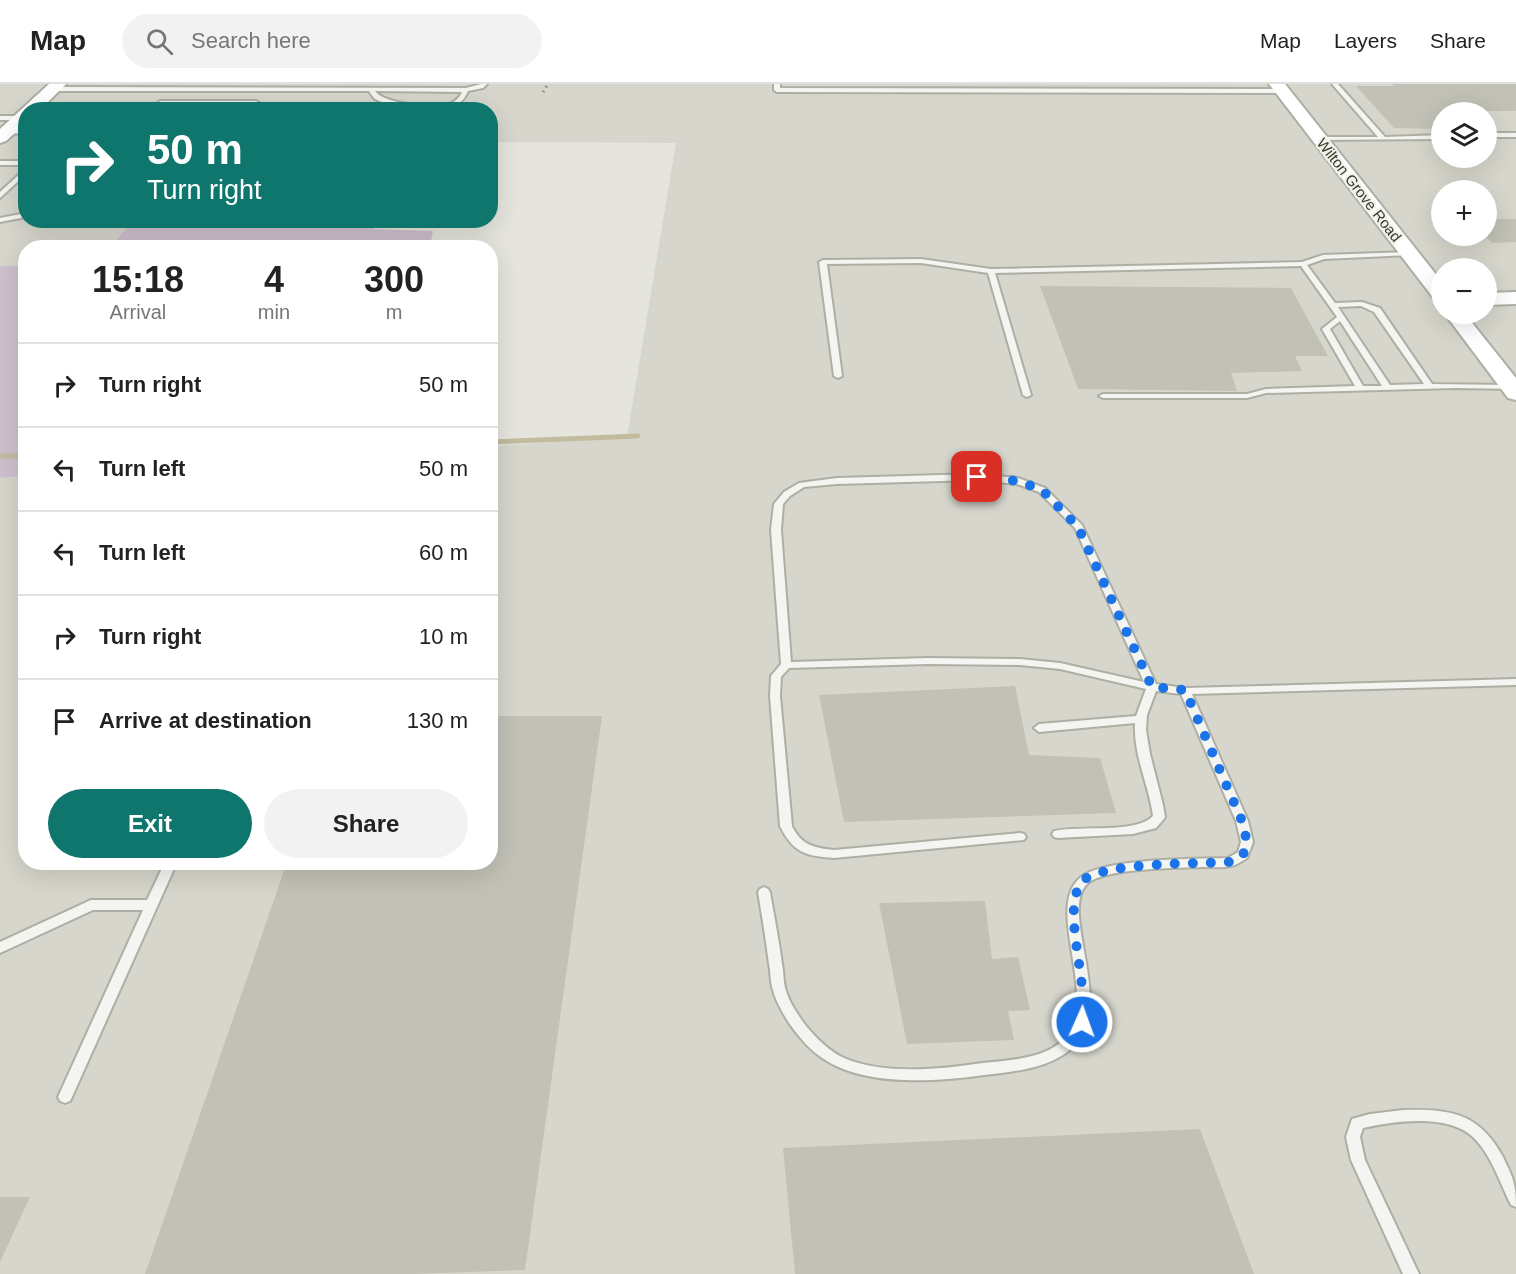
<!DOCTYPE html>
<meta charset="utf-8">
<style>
:root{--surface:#fff;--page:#f2f2f2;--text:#222;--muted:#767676;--line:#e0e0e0;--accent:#0f766e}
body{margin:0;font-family:Arial,sans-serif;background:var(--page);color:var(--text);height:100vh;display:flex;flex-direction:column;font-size:22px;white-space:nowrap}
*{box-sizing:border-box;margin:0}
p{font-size:20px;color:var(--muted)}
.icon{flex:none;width:33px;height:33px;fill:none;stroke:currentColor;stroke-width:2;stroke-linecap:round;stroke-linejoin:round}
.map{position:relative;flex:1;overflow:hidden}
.panel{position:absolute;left:18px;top:156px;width:480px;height:630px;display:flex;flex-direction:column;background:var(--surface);border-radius:24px;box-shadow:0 6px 24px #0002}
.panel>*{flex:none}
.banner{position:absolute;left:18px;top:18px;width:480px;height:126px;border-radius:24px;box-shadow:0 6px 24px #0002;background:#0f766e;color:#fff;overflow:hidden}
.controls{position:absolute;left:1431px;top:18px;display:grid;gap:12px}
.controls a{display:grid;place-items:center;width:66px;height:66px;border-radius:50%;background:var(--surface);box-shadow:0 6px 24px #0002;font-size:30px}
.pin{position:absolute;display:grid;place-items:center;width:51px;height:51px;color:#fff;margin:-26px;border-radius:12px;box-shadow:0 3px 9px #0006}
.me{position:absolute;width:66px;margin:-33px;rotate:2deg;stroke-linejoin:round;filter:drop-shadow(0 0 4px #0008)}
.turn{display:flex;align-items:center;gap:21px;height:126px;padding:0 30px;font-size:27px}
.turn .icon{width:78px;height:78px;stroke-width:2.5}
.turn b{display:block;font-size:42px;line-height:51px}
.eta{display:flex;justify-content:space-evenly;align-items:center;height:102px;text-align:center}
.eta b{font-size:36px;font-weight:800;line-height:42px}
.cta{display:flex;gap:12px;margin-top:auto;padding:12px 30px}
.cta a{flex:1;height:69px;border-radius:36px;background:var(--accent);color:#fff;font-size:24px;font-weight:800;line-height:69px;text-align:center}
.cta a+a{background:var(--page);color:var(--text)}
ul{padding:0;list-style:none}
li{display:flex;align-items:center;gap:18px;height:84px;padding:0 30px;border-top:2px solid var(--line)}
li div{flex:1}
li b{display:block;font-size:22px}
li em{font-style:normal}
header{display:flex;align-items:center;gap:36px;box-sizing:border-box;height:84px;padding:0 30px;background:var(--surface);border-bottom:2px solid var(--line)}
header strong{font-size:28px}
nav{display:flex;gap:33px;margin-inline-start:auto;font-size:21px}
.search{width:420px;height:54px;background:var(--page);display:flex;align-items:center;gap:15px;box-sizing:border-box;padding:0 21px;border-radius:33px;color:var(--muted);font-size:22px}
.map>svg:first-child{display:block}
.built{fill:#d6d6cc;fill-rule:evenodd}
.green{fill:#cec0cd}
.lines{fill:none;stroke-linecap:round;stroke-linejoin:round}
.stream{stroke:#c1bc9d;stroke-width:5}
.building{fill:#c1c1b6}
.lane-casing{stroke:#aeaea4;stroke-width:4}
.secondary-casing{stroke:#aeaea4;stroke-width:4}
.lane{fill:#f4f4f0;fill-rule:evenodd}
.secondary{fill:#fff;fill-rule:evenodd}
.rail{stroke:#8d8c79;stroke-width:3;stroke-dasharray:1.5 4;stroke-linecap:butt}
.route{stroke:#1a73e8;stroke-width:10;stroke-dasharray:0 18}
.labels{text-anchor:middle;stroke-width:4.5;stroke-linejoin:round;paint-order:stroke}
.far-street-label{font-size:15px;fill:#3a3a29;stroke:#f3f3ed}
</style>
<header>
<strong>Map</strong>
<div class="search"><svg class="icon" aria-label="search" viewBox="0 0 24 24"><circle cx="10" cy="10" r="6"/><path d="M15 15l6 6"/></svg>Search here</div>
<nav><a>Map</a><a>Layers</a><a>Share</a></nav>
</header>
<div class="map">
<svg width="1516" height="1190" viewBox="0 0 1516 1190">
<rect width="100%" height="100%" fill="#e5e5de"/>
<path class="built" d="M0 0H1516V1190H0V394L25 392 26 778H490L491 362 627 353 676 59 491 58 490 26H26V136L133 137 110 163 26 164 25 182H0ZM1442 28H1486V74H1442ZM1442 106H1486V152H1442ZM1442 184H1486V230H1442Z"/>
<path class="green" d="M373 136 374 145 433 147 430 163H110L133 137Z
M0 182H25V392L0 394Z"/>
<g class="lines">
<path class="stream" d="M490 358 638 352
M0 372H26"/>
</g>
<path class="building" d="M1392 0H1516V27H1442V45L1394 44 1356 2H1394Z
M1486 135H1516V158L1492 159 1486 153Z
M1040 202 1291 204 1328 272H1295L1302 287 1231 289 1237 307 1078 305Z
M1015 602 1029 671 1100 674 1116 729 844 738 819 611Z
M490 632H602L525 1186 415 1190H145L287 778H490Z
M985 817 992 875 1018 873 1030 926 1008 927 1014 956 907 960 879 819Z
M1200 1045 1254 1190H795L783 1064Z
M0 1113H30L0 1178Z"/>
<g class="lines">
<g class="lane-casing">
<path id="lane" d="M481 0H487L483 4 468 7C465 14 462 18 456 21 440 29 391 24 375 15 373 13 371 10 369 7H53L50 5 53 3 466 4ZM375 7 462 8C459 14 455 18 449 20 434 25 384 20 375 7Z
M774 0H780V4L1283 5 1286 7 1283 9 777 8 774 6Z
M1332 0H1338L1385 53 1442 51V55L1318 56V54L1320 53H1378Z
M160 17H256L259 19 254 26H248L252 21H162L158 26H151Z
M0 32H21L24 34 21 36H0Z
M6 46H26V50L4 49V47Z
M1486 49H1516V53H1486Z
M0 77H26V81H0Z
M26 84V90L0 114V108Z
M26 129V133L0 138V134Z
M1409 168 1412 170 1411 171 1324 175 1307 181 1335 219 1362 218 1380 224 1432 300 1512 301 1516 303 1515 305 1455 304 1266 309 1247 314H1103L1099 312 1103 310H1247L1266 305 1355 302 1322 245 1337 233 1301 182 995 189 1031 311 1027 313 1023 311 988 189 921 179 827 180 842 292 838 294 834 292 819 178 823 176 921 175 991 185 1302 178 1323 171ZM1361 222 1374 228 1424 300 1390 301 1338 223ZM1340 237 1382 302H1363L1330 245Z
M977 390 1018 394 1045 404 1082 441 1156 600 1185 604 1516 595V601L1192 610 1248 737 1253 758 1247 774C1242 777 1237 781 1231 782 1223 784 1213 783 1204 783 1179 784 1106 784 1088 799 1057 827 1118 921 1072 964 1046 988 1002 988 969 993 926 998 864 1000 827 977 811 968 799 953 789 939 783 929 776 918 773 906 770 898 771 889 769 880 766 856 762 832 758 808L760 805 764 803 768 805 770 808C774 832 779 856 782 880 784 889 783 898 786 907 790 920 798 931 806 942 817 955 829 967 844 974 881 990 936 986 975 980 1003 976 1044 977 1065 954 1100 912 1043 823 1081 793 1105 774 1196 775 1228 774L1238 768 1241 758 1236 737 1181 610 1156 607 1147 631 1146 646 1150 670 1163 721 1165 733 1163 736 1156 744 1133 750 1058 754 1054 753 1052 750 1054 747C1079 741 1137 750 1153 732 1149 701 1133 671 1135 639L1039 648 1034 644 1039 640 1136 632 1146 605 1060 585 1020 581 928 580 789 584 781 593 780 612 792 742C801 761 814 764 834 766L1020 749 1024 750 1026 753 1024 756 834 774C806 772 793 769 780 742L770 612 771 592 781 580 771 446 774 420 784 408 799 399 837 394ZM977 396 1017 400 1039 408 1075 444 1144 598 1060 579 1020 575 928 574 791 578 781 446 783 420 790 412 804 403 837 400Z
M165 778H177L72 1013 70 1017 65 1019 60 1017 58 1013 143 826H93L0 869V858L91 816H147Z
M1403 1026C1451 1025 1479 1029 1503 1073 1513 1094 1516 1099 1516 1123L1511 1121C1500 1099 1492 1073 1475 1055 1450 1029 1395 1037 1363 1044L1360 1053 1365 1076 1419 1190H1403L1351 1076 1346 1053 1352 1035 1370 1030Z"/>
</g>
<g class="secondary-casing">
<path id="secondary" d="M49 0H66L40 26H26V39L6 57 0 59V45Z
M1269 0H1285L1442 198V218L1435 216Z
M1516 208V220L1486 221V209Z
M1445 230H1465L1516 294V316L1508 314Z"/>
</g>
<use href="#lane" class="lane"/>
<use href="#secondary" class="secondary"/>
<path class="rail" d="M543 8 548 0"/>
</g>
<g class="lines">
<path class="route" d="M977 393 1018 397 1042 406 1078 443 1152 603 1185 606 1242 737 1247 758 1243 771 1230 778C1196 780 1110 778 1085 795 1074 803 1073 825 1074 838 1076 872 1086 904 1082 938"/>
</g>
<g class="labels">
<g class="far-street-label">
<text transform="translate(1359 106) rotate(52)" y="5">Wilton Grove Road</text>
</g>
</g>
</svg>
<div class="controls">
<a><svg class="icon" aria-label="layers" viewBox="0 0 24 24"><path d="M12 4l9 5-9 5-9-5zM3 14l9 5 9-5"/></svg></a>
<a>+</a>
<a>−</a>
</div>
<div class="pin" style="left:977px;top:393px;background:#d93025"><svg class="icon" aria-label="arrive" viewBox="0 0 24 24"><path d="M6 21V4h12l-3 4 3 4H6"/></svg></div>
<svg class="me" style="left:1082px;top:938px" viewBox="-20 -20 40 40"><circle r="17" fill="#1a73e8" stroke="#fff" stroke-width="3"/><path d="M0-11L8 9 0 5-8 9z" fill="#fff"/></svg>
<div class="banner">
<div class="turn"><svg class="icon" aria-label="right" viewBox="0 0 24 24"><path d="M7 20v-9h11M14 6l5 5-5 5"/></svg><div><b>50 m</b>Turn right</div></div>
</div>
<section class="panel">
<div class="eta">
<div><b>15:18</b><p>Arrival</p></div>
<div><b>4</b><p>min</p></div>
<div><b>300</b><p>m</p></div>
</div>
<ul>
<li><svg class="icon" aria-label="right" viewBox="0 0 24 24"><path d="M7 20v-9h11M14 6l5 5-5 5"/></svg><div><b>Turn right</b></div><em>50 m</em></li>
<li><svg class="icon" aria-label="left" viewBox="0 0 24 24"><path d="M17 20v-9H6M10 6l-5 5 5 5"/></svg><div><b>Turn left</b></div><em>50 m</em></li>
<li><svg class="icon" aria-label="left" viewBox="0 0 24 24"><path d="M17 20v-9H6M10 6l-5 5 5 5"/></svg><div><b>Turn left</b></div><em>60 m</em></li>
<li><svg class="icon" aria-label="right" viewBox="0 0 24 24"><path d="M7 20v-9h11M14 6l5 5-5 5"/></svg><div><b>Turn right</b></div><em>10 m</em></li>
<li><svg class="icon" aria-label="arrive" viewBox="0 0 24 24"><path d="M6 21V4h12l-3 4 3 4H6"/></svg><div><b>Arrive at destination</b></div><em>130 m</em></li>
</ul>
<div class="cta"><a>Exit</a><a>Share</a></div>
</section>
</div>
